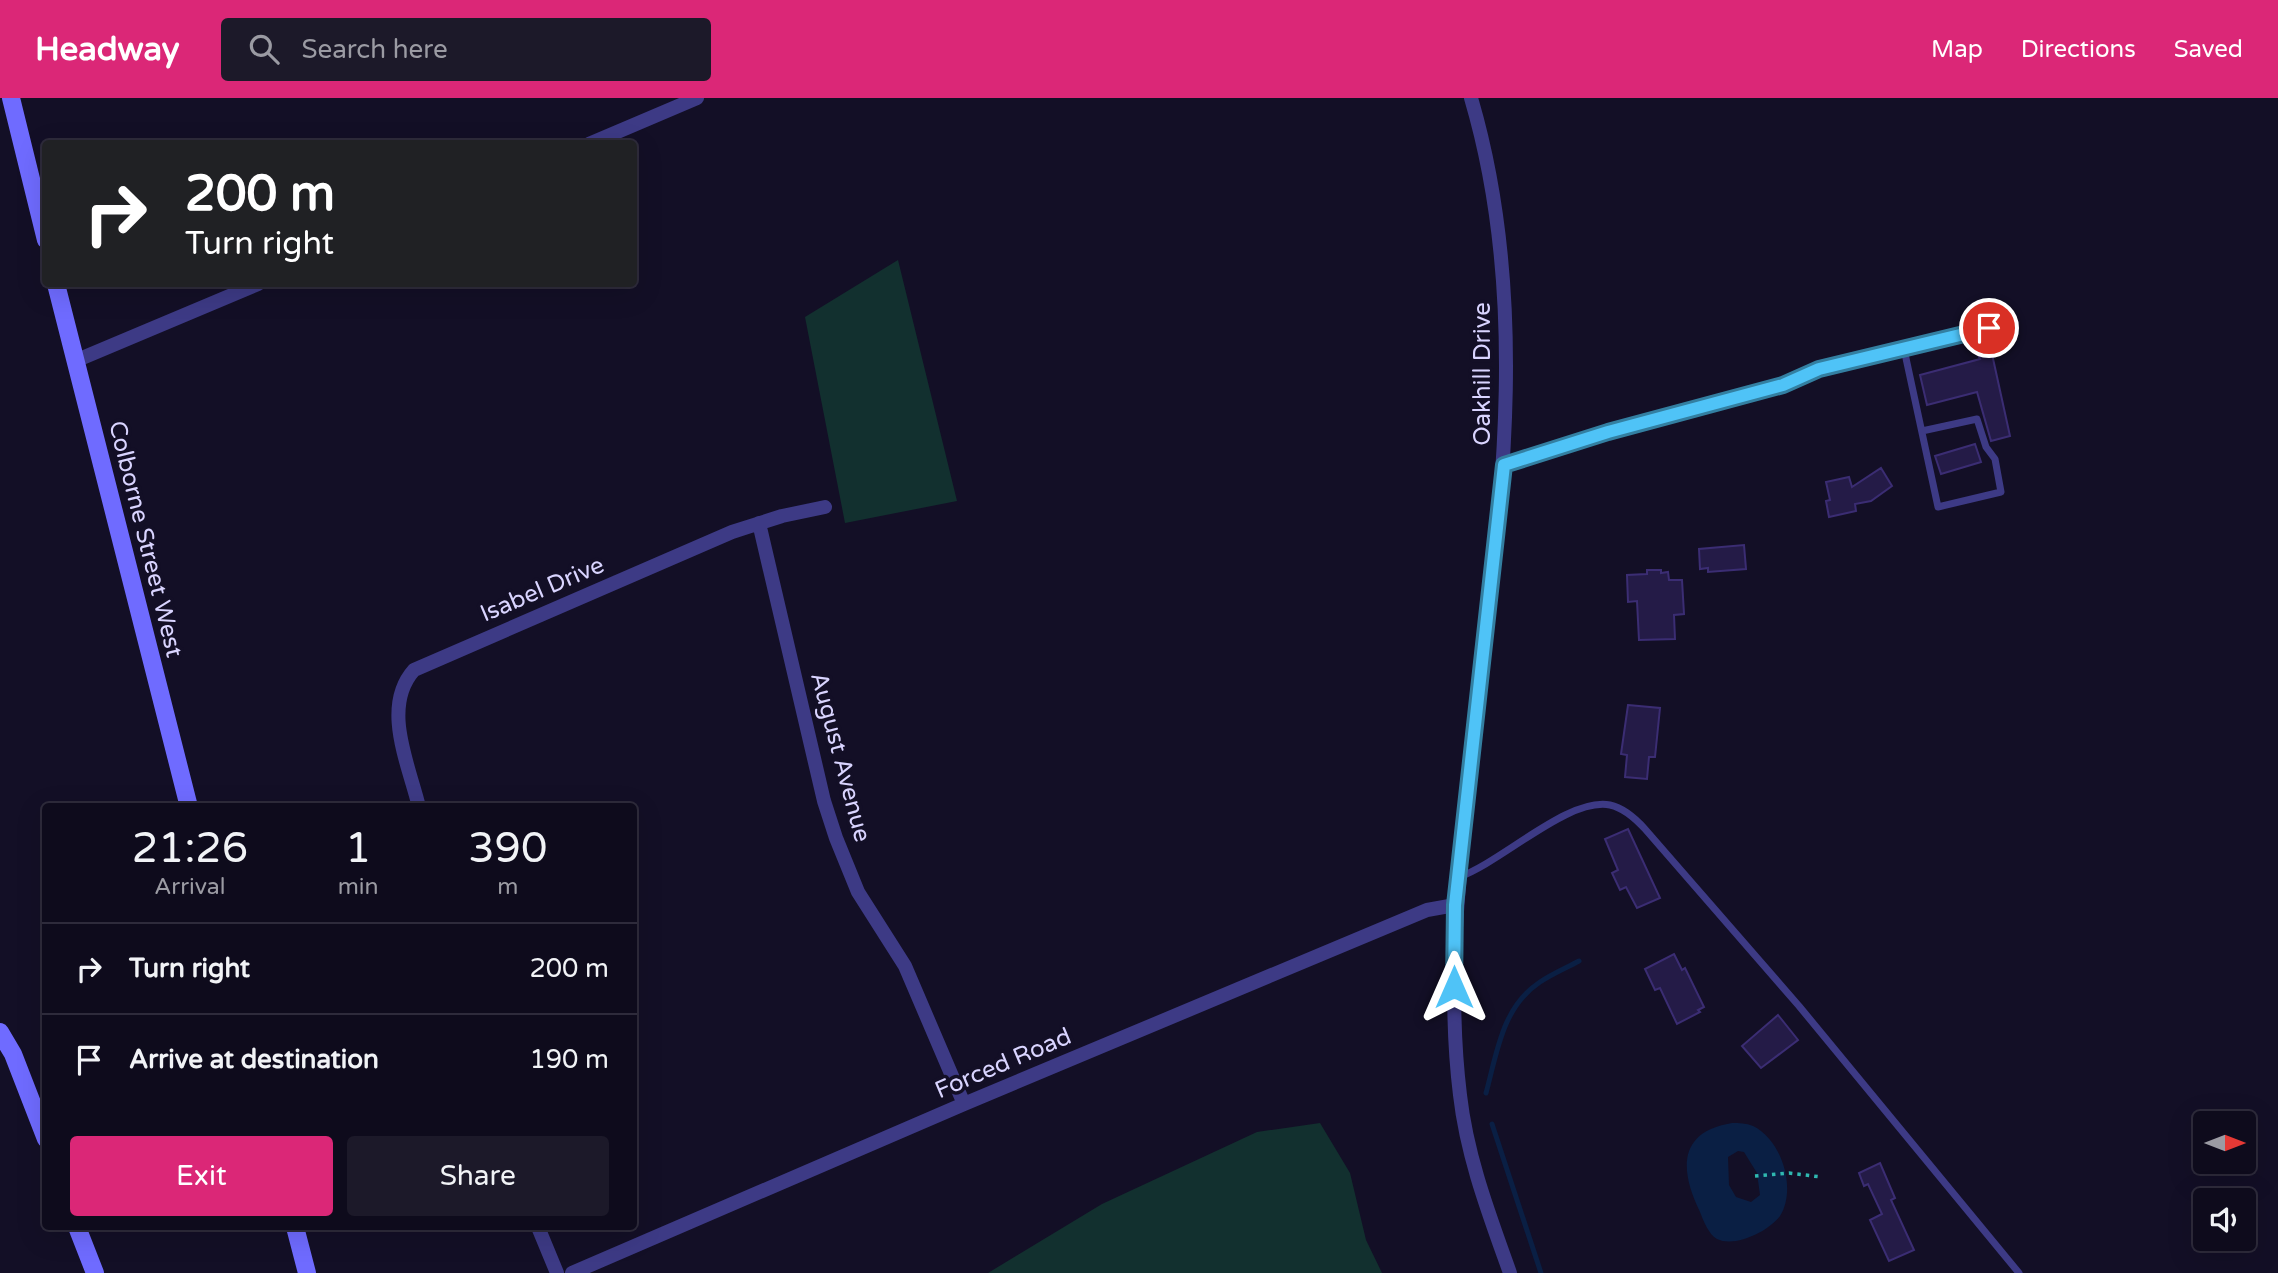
<!DOCTYPE html>
<style>
:root{--surface:#0e0b1c;--page:#1c1929;--text:#f1f3f6;--muted:#9b9ba3;--line:#2e2b3b;--accent:#db2777}
body{margin:0;font-family:"Varela Round",sans-serif;background:var(--page);color:var(--text);height:100vh;display:flex;flex-direction:column;font-size:26px;white-space:nowrap}
*{box-sizing:border-box;margin:0}
p{font-size:23px;color:var(--muted)}
.icon{flex:none;width:38px;height:38px;fill:none;stroke:currentColor;stroke-width:2;stroke-linecap:round;stroke-linejoin:round}
.map{position:relative;flex:1;overflow:hidden}
.details{position:absolute;left:42px;top:705px;width:595px;height:427px;display:flex;flex-direction:column;background:var(--surface);border-radius:7px;box-shadow:0 7px 28px #0002,0 0 0 2px var(--line)}
.details>*{flex:none}
.guide{position:absolute;left:42px;top:42px;width:595px;height:147px;border-radius:7px;box-shadow:0 7px 28px #0002,0 0 0 2px var(--line);background:#202124;color:#fff;overflow:hidden}
.needle{width:46px;rotate:90deg}
.fabs{position:absolute;left:2193px;top:1013px;display:grid;gap:14px}
.fabs a{display:grid;place-items:center;width:63px;height:63px;border-radius:7px;background:var(--surface);box-shadow:0 7px 28px #0002,0 0 0 2px var(--line);font-size:35px}
.pin{position:absolute;display:grid;place-items:center;width:60px;height:60px;color:#fff;margin:-30px;border:4px solid #fff;border-radius:50%;box-shadow:0 2px 7px #0007}
.me{position:absolute;width:77px;margin:-38px;rotate:0deg;stroke-linejoin:round;filter:drop-shadow(0 0 5px #0008)}
.turn{display:flex;align-items:center;gap:24px;height:147px;padding:0 28px;font-size:32px}
.turn .icon{width:91px;height:91px;stroke-width:2.5}
.turn b{display:block;font-size:49px;line-height:60px}
.eta{display:flex;justify-content:space-evenly;align-items:center;height:119px;text-align:center}
.eta b{font-size:42px;font-weight:600;line-height:49px}
.action{display:flex;gap:14px;margin-top:auto;padding:14px 28px}
.action a{flex:1;height:80px;border-radius:7px;background:var(--accent);color:#fff;font-size:28px;font-weight:600;line-height:80px;text-align:center}
.action a+a{background:var(--page);color:var(--text)}
ul{padding:0;list-style:none}
li{display:flex;align-items:center;gap:21px;height:91px;padding:0 28px;border-top:2px solid var(--line)}
li div{flex:1}
li b{display:block;font-size:26px}
li em{font-style:normal}
header{display:flex;align-items:center;gap:42px;box-sizing:border-box;height:98px;padding:0 35px;background:var(--accent);color:#fff}
header strong{font-size:33px}
nav{display:flex;gap:38px;margin-inline-start:auto;font-size:24px}
.search{width:490px;height:63px;background:var(--page);display:flex;align-items:center;gap:18px;box-sizing:border-box;padding:0 24px;border-radius:7px;color:var(--muted);font-size:26px}
.map>svg:first-child{display:block}
.green{fill:#12302f}
.water{fill:#0a1f44;fill-rule:evenodd}
.lines{fill:none;stroke-linecap:round;stroke-linejoin:round}
.stream{stroke:#0a1f44;stroke-width:5}
.building{fill:#241b47;stroke:#3b2d73;stroke-width:2}
.path{stroke:#2fb8b0;stroke-width:3.5;stroke-dasharray:3.5 5;stroke-linecap:butt}
.service{stroke:#3d3a85;stroke-width:7}
.minor{stroke:#3d3a85;stroke-width:14}
.secondary{stroke:#6f6bff;stroke-width:18}
.route-casing{stroke:#337fa1;stroke-width:18}
.route{stroke:#4fc3f7;stroke-width:12}
.labels{text-anchor:middle;stroke-width:7;stroke-linejoin:round;paint-order:stroke}
.street-label{font-size:24px;fill:#d9d4ff;stroke:#130f26}
</style>
<header>
<strong>Headway</strong>
<div class="search"><svg class="icon" aria-label="search" viewBox="0 0 24 24"><circle cx="10" cy="10" r="6"/><path d="M15 15l6 6"/></svg>Search here</div>
<nav><a>Map</a><a>Directions</a><a>Saved</a></nav>
</header>
<div class="map">
<svg width="2278" height="1175" viewBox="0 0 2278 1175">
<rect width="100%" height="100%" fill="#130f26"/>
<path class="green" d="M898 162 957 403 845 425 805 219Z
M1320 1025 1350 1075 1366 1142 1382 1175H988L1102 1106 1257 1034Z"/>
<path class="water" d="M1732 1025C1739 1025 1746 1025 1753 1028 1782 1042 1797 1091 1780 1118 1769 1133 1735 1150 1717 1141 1709 1137 1703 1122 1700 1114 1680 1073 1677 1034 1732 1025ZM1738 1053 1744 1054 1757 1075 1760 1097 1751 1104 1736 1099 1729 1087 1728 1059Z"/>
<g class="lines">
<path class="stream" d="M1486 995C1497 955 1502 909 1540 884 1552 876 1566 870 1579 863
M1492 1026 1541 1175"/>
</g>
<path class="building" d="M1992 256 2010 338 1991 343 1977 294 1927 307 1920 277 1980 261 1979 259Z
M1975 346 1981 364 1941 376 1935 358Z
M1881 370 1892 388 1871 403 1855 406 1856 413 1829 419 1826 403 1830 402 1826 384 1849 379 1852 389Z
M1744 447 1746 471 1708 474V470L1700 471 1699 451Z
M1647 472H1661V475L1668 474 1669 482H1682L1684 516 1674 517 1675 541 1639 542 1637 503 1628 504 1627 477 1647 476Z
M1628 607 1660 610 1655 659H1649L1647 681 1625 679 1627 657 1621 656Z
M1628 731 1660 800 1637 810 1626 789 1620 792 1612 775 1618 772 1605 741Z
M1674 856 1682 872 1685 870 1704 909 1698 912 1700 914 1677 926 1660 890 1655 892 1645 871Z
M1778 917 1798 942 1761 970 1742 948Z
M1880 1065 1895 1100 1891 1102 1914 1152 1889 1163 1870 1122 1882 1116 1868 1086 1864 1088 1859 1075Z"/>
<g class="lines">
<path class="path" d="M1755 1078 1789 1075 1821 1079"/>
<path class="service" d="M1904 251 1938 409 2001 394 1995 361 1986 349 1977 321 1922 333
M1504 367 1608 334 1783 287 1819 271 1989 230
M1459 779C1502 764 1568 699 1610 707 1624 710 1635 720 1645 731L1799 908 2019 1175"/>
<path class="minor" d="M1471 0C1537 224 1494 455 1469 682 1458 787 1447 891 1460 997 1467 1059 1489 1116 1510 1175
M589 46 697 0
M75 263 258 186
M759 425 824 703 836 740 858 794 905 868 964 1006
M419 709C409 667 381 609 414 572L732 434 782 418 825 409
M538 1129 557 1175
M572 1175 964 1006 1427 812 1455 807"/>
<path class="secondary" d="M11 0 46 142
M56 186 189 709
M0 934 13 956 46 1041
M77 1129 95 1175
M295 1129 307 1175"/>
</g>
<g class="lines">
<g class="route-casing">
<path id="route" d="M1454 889 1455 807 1504 367 1608 334 1783 287 1819 271 1989 230"/>
</g>
<use href="#route" class="route"/>
</g>
<g class="labels">
<g class="street-label">
<text transform="translate(1482 276) rotate(-90)" y="8">Oakhill Drive</text>
<text transform="translate(146 441) rotate(76)" y="8">Colborne Street West</text>
<text transform="translate(542 491) rotate(-23)" y="8">Isabel Drive</text>
<text transform="translate(841 659) rotate(75)" y="8">August Avenue</text>
<text transform="translate(1003 965) rotate(-23)" y="8">Forced Road</text>
</g>
</g>
</svg>
<div class="fabs">
<a><svg class="needle" viewBox="-14 -14 28 28"><path d="M0-13l5 13h-10z" fill="#e53935"/><path d="M0 13l5-13h-10z" fill="#9b9ba3"/></svg></a>
<a><svg class="icon" aria-label="sound" viewBox="0 0 24 24"><path d="M4 9h4l5-4v14l-5-4H4zM17 9q2 3 0 6"/></svg></a>
</div>
<div class="pin" style="left:1989px;top:230px;background:#d93025"><svg class="icon" aria-label="arrive" viewBox="0 0 24 24"><path d="M6 21V4h12l-3 4 3 4H6"/></svg></div>
<svg class="me" style="left:1454px;top:889px" viewBox="-20 -20 40 40"><path d="M0-17L14 15 0 8-14 15z" fill="#4fc3f7" stroke="#fff" stroke-width="4"/></svg>
<div class="guide">
<div class="turn"><svg class="icon" aria-label="right" viewBox="0 0 24 24"><path d="M7 20v-9h11M14 6l5 5-5 5"/></svg><div><b>200 m</b>Turn right</div></div>
</div>
<section class="details">
<div class="eta">
<div><b>21:26</b><p>Arrival</p></div>
<div><b>1</b><p>min</p></div>
<div><b>390</b><p>m</p></div>
</div>
<ul>
<li><svg class="icon" aria-label="right" viewBox="0 0 24 24"><path d="M7 20v-9h11M14 6l5 5-5 5"/></svg><div><b>Turn right</b></div><em>200 m</em></li>
<li><svg class="icon" aria-label="arrive" viewBox="0 0 24 24"><path d="M6 21V4h12l-3 4 3 4H6"/></svg><div><b>Arrive at destination</b></div><em>190 m</em></li>
</ul>
<div class="action"><a>Exit</a><a>Share</a></div>
</section>
</div>
